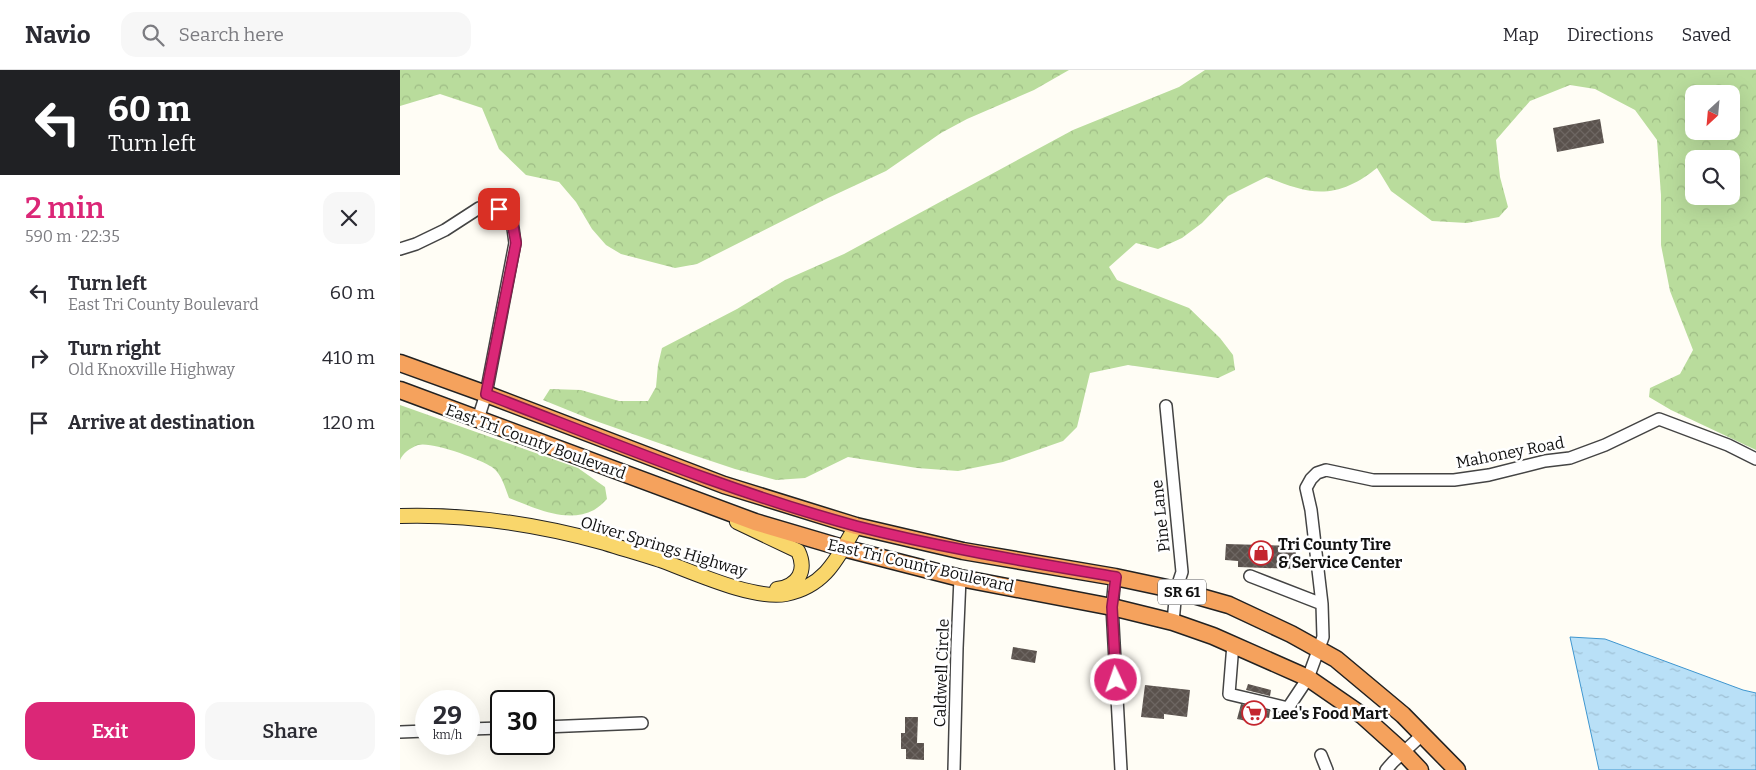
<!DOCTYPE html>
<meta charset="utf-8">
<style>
:root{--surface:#fff;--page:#f7f7f7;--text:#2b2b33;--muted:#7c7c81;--line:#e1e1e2;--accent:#db2777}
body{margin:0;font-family:Bitter,serif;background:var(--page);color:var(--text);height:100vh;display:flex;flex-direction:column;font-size:19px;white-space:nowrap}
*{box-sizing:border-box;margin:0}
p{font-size:16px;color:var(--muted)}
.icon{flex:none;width:28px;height:28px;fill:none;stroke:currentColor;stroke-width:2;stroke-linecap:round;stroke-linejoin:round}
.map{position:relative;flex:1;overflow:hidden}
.sheet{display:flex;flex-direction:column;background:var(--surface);width:400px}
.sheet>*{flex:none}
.banner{background:#202124;color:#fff;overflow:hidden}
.needle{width:32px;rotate:206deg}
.buttons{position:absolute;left:1285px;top:15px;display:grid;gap:10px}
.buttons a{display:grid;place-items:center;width:55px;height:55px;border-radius:10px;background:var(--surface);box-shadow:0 5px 20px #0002;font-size:25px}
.speed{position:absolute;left:15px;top:620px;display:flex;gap:10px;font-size:25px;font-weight:700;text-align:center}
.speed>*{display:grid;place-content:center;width:65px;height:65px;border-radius:50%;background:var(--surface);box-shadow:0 5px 20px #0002;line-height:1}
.speed small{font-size:12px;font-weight:400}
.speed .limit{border:2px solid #111;border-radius:8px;background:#fff;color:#111}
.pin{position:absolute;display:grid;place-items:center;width:42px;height:42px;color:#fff;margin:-21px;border-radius:10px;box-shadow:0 2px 8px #0006}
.me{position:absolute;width:55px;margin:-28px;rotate:357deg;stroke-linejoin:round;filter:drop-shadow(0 0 4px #0008)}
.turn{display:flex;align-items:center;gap:18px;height:105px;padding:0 25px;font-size:22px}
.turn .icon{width:65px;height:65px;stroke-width:2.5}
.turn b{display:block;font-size:35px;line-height:42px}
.round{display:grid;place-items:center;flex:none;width:52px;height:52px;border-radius:15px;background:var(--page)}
.overview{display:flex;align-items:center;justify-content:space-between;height:85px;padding:0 25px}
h1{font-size:30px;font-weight:600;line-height:38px;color:var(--accent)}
.cta{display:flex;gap:10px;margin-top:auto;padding:10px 25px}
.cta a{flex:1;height:58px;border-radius:15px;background:var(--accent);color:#fff;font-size:20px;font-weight:600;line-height:58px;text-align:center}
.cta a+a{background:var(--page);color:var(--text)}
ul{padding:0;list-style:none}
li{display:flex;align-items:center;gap:15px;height:65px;padding:0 25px}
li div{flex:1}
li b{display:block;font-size:19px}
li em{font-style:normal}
header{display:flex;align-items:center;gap:30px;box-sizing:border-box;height:70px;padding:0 25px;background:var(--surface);border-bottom:1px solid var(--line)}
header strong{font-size:24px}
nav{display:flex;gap:28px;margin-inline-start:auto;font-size:18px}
.search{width:350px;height:45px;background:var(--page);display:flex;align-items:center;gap:12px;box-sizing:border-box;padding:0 18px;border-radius:15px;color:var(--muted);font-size:19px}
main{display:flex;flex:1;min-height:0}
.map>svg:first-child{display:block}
.forest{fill:url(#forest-crowns);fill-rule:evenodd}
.water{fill:url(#water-ripples);stroke:#3f96cf}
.building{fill:url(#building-cross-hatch)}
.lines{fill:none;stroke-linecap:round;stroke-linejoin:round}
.minor-casing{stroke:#444;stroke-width:14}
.major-casing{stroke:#222;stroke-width:16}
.highway-casing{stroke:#222;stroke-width:19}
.minor{stroke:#fff;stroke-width:11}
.major{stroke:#f9d66b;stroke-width:14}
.highway{stroke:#f5a25d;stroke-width:16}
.route-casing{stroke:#8e194d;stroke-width:12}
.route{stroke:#db2777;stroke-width:9}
.labels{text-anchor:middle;stroke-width:5;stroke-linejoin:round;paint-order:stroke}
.shield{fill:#fff;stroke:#585858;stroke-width:1}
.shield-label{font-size:15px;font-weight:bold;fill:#111}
.street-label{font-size:16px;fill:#111;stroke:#fff}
.poi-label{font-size:16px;font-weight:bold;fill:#111;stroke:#fff;text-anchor:start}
</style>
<header>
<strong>Navio</strong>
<div class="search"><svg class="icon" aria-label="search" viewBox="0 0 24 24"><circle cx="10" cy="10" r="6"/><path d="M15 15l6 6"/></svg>Search here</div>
<nav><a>Map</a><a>Directions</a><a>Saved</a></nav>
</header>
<main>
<section class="sheet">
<div class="banner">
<div class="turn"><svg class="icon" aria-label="left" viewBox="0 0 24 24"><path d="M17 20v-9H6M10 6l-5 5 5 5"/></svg><div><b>60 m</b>Turn left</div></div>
</div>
<div class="overview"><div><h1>2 min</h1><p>590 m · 22:35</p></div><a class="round"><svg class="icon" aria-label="close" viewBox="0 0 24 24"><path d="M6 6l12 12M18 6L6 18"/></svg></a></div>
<ul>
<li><svg class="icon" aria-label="left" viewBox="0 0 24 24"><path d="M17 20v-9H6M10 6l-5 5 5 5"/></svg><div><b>Turn left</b><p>East Tri County Boulevard</p></div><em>60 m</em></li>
<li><svg class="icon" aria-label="right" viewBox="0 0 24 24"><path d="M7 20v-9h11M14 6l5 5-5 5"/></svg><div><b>Turn right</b><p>Old Knoxville Highway</p></div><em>410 m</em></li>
<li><svg class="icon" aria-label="arrive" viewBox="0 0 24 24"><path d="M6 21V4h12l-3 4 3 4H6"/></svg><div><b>Arrive at destination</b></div><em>120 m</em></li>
</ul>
<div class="cta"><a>Exit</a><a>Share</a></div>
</section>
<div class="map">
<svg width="1356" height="700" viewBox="0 0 1356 700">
<defs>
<pattern id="forest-crowns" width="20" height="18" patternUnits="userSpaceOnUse" patternTransform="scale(1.25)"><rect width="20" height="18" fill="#b9dc9c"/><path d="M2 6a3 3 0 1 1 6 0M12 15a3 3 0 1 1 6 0" fill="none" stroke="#9ebc85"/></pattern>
<pattern id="water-ripples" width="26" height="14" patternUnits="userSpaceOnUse" patternTransform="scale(1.25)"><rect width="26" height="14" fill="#b9e0f7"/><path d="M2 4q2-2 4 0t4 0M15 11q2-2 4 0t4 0" fill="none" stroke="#9ebfd3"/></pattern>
<pattern id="building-cross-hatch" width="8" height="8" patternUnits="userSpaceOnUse" patternTransform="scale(1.25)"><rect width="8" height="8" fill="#5a524d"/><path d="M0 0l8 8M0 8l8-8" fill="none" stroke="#6d6662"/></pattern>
</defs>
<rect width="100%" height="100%" fill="#fffdf5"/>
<path class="forest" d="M0 0H669L634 20 567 49 541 63 486 101 428 128 297 194 275 198 221 184 206 175 192 159 176 132 159 112 126 105 99 79 82 38 40 24 0 36Z
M805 0H1356V380L1271 340 1249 327 1250 318 1280 304 1293 280 1270 221 1261 175V125L1257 70 1235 40 1195 19 1170 15 1130 31 1096 70 1100 107 1108 137 1099 147 1067 153 1032 151 991 121 977 98C969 104 960 111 950 115 919 129 896 118 866 107L828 126 802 153 782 168 758 179 736 173 709 197 717 210 789 238 820 268 833 285 835 300 818 308 728 295 690 303 677 357 663 371 603 392 558 401 517 398 448 387 405 408 376 410 335 399 293 385 190 349 143 330 150 319 181 320 219 331H248L256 317 258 295 262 278 337 239 385 210 444 184 673 60 779 17ZM1294 24H1331V61H1294ZM1294 89H1331V126H1294Z
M0 335 178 398 205 417 207 429C203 433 199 437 194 440 167 454 135 438 109 428 105 418 102 404 92 397 80 389 31 371 18 375 10 378 3 383 0 390Z"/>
<path class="water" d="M1170 567 1205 569 1343 620 1356 623V700H1199Z"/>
<path class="building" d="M1200 49 1204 73 1157 82 1153 58Z
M826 474 896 476V499L838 497V491L825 490Z
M613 577 637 581 635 593 611 589Z
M848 614 871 620 870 626 846 620Z
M745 615 790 620 787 647 764 644V649L741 647Z
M841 634 870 641 869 648 863 647 861 654 837 649Z
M505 647H518L517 673H524V690L506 689V679H501V663H505Z"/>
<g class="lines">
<g class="minor-casing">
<path id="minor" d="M0 179 16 174 45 160 79 138 99 139 112 151 115 173 86 324 78 349
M766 336 782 502 776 520 773 552
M850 506 922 534
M715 507 712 537 721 700
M833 574 829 624 888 638 908 608 923 567 922 534 911 440 906 418 911 409 917 403 926 400 973 410H1054L1089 405 1145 391 1170 388 1205 375 1259 349 1328 375 1356 389
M144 657 242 653
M69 659 101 658
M0 662 26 661
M921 685 927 700
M554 700 557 578 560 508
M986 700 993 692 1023 664"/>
</g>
<g class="major-casing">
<path id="major" d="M0 446C68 444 140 455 205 473 224 479 242 484 260 490 293 502 353 530 386 524 426 516 438 487 456 456
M337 452 398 481C407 500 399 516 377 519"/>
</g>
<g class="highway-casing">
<path id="highway" d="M0 293 86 324 324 415 456 456 563 481 715 507 776 520 829 535 891 564 936 589 1003 645 1057 700
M0 320 355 452 443 478 560 508 712 537 773 552 813 566 908 608 963 646 1003 682 1020 700"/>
</g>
<use href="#minor" class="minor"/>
<use href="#major" class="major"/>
<use href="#highway" class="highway"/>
</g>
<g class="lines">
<g class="route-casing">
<path id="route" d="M99 139 112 151 116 173 86 324C209 371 330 422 456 456 542 478 629 492 716 507L712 537 716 610"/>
</g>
<use href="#route" class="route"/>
</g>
<defs>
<g id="shop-ring" transform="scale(1.25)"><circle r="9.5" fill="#fff" stroke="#c4262e" stroke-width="1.5"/><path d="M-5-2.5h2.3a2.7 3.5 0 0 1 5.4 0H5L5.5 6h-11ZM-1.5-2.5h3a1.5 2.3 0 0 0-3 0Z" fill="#c4262e"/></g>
<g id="supermarket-ring" transform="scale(1.25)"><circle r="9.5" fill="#fff" stroke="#c4262e" stroke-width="1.5"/><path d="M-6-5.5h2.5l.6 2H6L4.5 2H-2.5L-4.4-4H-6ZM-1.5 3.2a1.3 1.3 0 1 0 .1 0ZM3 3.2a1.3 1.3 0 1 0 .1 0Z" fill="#c4262e"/></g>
</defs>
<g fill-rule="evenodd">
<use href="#shop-ring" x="861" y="483"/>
<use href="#supermarket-ring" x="854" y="643"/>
</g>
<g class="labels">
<rect class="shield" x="758" y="509.5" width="48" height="25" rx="4"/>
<g class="shield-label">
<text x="782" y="527">SR 61</text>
</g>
<g class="street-label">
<text transform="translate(136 371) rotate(20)" y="6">East Tri County Boulevard</text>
<text transform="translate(1110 382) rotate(-11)" y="6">Mahoney Road</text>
<text transform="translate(760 446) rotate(-96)" y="6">Pine Lane</text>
<text transform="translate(264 476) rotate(17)" y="6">Oliver Springs Highway</text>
<text transform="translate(521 495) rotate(13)" y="6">East Tri County Boulevard</text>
<text transform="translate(541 603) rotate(-88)" y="6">Caldwell Circle</text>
</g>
<g class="poi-label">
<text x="878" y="480">Tri County Tire<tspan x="878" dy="18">&amp; Service Center</tspan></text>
<text x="872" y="649">Lee's Food Mart</text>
</g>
</g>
</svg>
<div class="buttons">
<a><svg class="needle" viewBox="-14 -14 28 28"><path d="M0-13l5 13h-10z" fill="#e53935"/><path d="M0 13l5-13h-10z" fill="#7c7c81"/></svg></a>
<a><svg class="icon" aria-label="search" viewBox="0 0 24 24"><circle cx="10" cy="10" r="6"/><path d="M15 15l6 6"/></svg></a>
</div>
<div class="speed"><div>29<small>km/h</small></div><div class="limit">30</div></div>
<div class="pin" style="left:99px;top:139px;background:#d93025"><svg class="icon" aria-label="arrive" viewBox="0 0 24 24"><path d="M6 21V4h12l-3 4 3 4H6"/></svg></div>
<svg class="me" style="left:716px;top:610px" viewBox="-20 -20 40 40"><circle r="17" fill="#db2777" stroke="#fff" stroke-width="3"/><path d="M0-11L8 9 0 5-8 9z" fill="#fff"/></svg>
</div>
</main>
